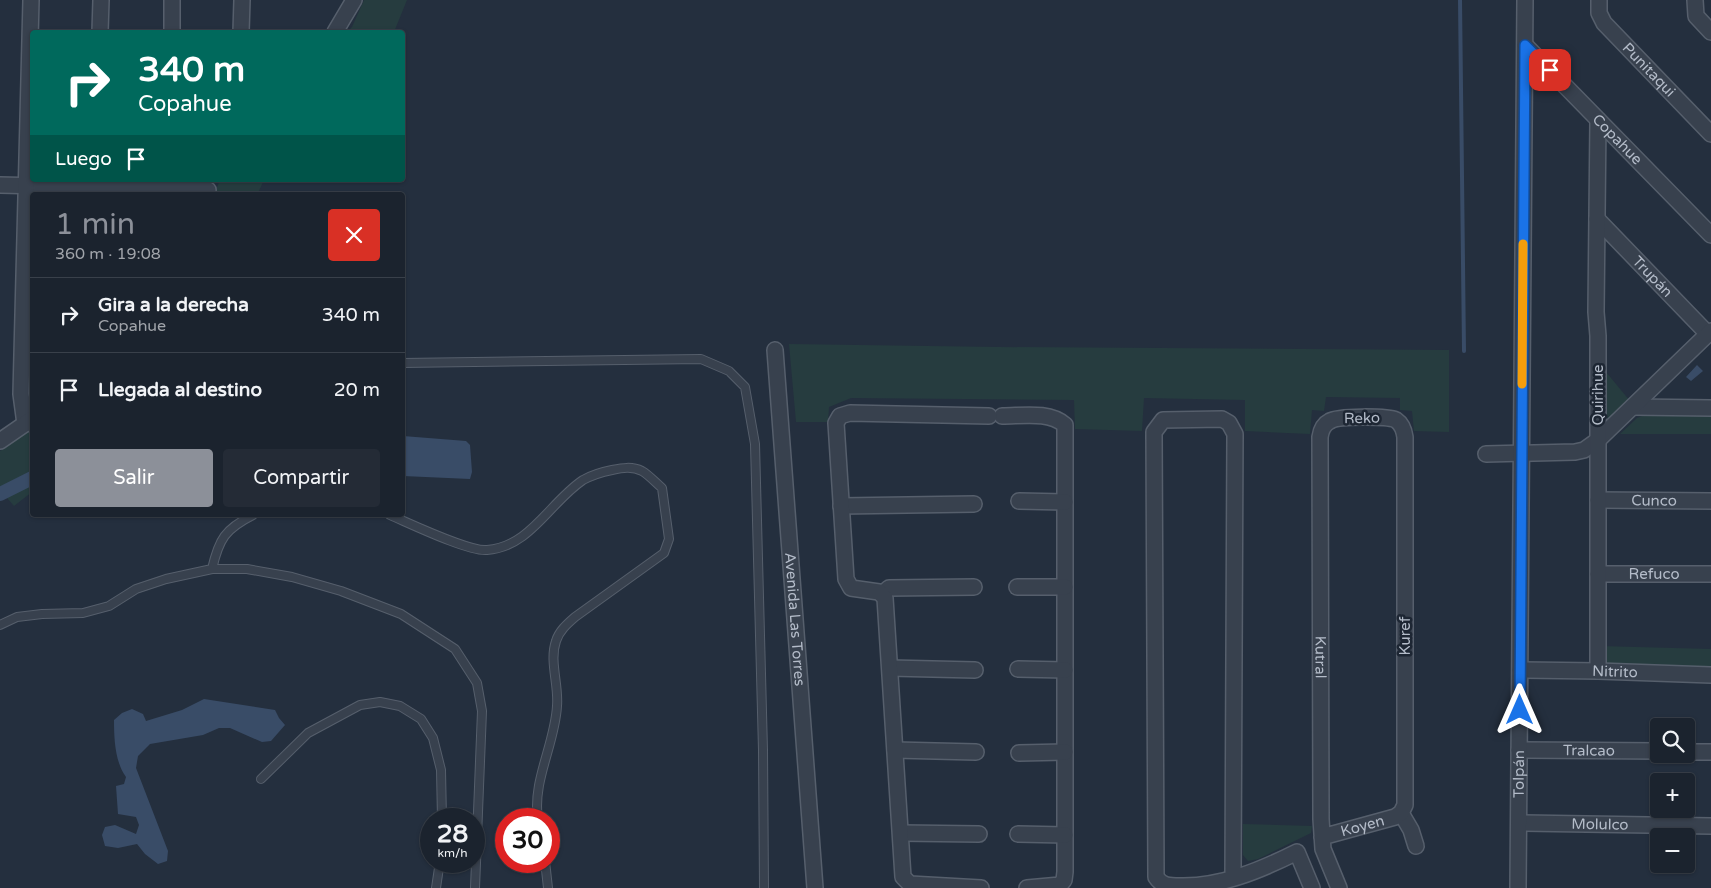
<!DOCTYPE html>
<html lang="es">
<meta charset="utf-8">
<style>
:root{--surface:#1b232e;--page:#242b36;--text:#f1f3f6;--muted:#a0a4aa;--line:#39404a;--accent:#8c9099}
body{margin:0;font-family:"Varela Round",sans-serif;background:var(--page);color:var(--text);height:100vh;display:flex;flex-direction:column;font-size:19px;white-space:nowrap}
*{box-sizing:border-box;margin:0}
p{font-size:16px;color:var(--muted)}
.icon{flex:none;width:28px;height:28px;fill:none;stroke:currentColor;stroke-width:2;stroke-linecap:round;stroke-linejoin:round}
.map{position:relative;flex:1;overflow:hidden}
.sheet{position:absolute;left:30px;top:192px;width:375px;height:325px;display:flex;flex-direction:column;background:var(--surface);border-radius:5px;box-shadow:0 1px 4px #0004,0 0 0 1px var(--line)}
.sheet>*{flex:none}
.guide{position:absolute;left:30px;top:30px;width:375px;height:152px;border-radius:5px;box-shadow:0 1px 4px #0004,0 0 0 1px var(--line);background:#00695c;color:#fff;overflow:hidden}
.buttons{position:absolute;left:1650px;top:718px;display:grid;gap:10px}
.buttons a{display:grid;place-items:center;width:45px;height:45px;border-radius:5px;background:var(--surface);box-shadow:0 1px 4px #0004,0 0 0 1px var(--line);font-size:25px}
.speed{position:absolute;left:420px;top:808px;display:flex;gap:10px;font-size:25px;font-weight:700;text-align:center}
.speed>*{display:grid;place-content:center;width:65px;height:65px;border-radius:50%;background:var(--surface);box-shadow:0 1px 4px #0004,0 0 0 1px var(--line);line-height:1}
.speed small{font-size:12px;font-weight:400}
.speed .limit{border:8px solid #d22;background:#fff;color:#111}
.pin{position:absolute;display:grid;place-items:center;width:42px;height:42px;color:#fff;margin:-21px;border-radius:10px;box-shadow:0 2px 8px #0006}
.me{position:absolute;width:55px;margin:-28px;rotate:0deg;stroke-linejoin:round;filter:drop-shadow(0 0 4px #0008)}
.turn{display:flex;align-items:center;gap:18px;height:105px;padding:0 25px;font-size:22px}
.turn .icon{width:65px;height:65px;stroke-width:2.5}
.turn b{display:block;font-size:35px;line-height:42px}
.then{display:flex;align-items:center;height:48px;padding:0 25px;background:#0003;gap:10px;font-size:19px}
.round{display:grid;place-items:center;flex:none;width:52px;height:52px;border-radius:5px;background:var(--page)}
.headline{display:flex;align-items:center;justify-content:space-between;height:85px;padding:0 25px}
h1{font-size:30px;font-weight:600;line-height:38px;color:var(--accent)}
.button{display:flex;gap:10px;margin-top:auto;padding:10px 25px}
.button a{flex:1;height:58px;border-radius:5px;background:var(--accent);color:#fff;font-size:20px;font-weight:600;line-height:58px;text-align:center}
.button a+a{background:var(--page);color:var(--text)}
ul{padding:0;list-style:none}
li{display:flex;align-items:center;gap:15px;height:75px;padding:0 25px;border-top:1px solid var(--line)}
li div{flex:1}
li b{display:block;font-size:19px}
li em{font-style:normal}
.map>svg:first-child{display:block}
.green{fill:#263c3f}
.water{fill:#394c67}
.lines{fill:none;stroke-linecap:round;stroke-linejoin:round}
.stream{stroke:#394c67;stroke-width:4}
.canal{stroke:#394c67;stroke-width:14}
.lane-casing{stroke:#565f6c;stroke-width:10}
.street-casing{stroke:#565f6c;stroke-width:18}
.lane{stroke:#38414e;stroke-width:8}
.street{stroke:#38414e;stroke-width:15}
.route-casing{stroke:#114b97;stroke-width:12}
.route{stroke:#1a73e8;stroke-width:9}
.slow{stroke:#f59e0b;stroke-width:9}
.labels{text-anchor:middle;stroke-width:5;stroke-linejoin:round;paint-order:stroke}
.street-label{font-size:15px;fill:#b4bcc9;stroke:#1d2633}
</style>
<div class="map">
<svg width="1711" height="888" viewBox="0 0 1711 888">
<rect width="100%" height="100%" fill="#242f3e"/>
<path class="green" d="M364 0H407L394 32H347L352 27Z
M220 180H264L257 195H214Z
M789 344 998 347 1449 350V432L1414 431 1412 411 1400 410V398L1326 397 1324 411 1312 410 1310 434 1245 431V400L1144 398 1142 431 1075 429 1074 400 851 398 829 407 828 422H796Z
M1606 372 1630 401 1606 422Z
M1647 414 1711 416V434H1620L1637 418Z
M32 427V492L14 506 0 490V451Z
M1599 646 1711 649V679L1599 666Z
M1243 824 1312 826 1311 833 1258 859 1248 861 1243 855Z"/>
<path class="water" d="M1697 365 1703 371 1691 381 1686 377Z
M403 436 466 441 470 445 472 472 470 479 403 476Z
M204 699 275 710 279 718 285 725 271 741 262 742 230 728H219L203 735 150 744 138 756 136 768 168 851 167 861 158 864 145 854 137 844 118 848 105 846 102 835 105 827 115 825 136 834 139 825 136 817 118 814 116 786 124 784 126 777C115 762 114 739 114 720L122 713 132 709 143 714 146 721 182 710Z"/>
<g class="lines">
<path class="stream" d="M1460 0 1464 351"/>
<path class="canal" d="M0 494 32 478"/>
<g class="lane-casing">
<path id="lane" d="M402 363 701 359 729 371 745 387 755 444 763 750 764 888
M390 515C409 523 469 552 487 550 530 547 550 502 583 480 592 475 602 472 612 470 622 468 632 466 642 471 649 475 656 483 662 488L669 539 664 553 575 617C567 624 559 631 556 641 549 661 559 685 557 706 555 744 532 781 538 819
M212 569C219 539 225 529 253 515
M0 625 17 617 42 614 83 613 109 606 136 589 166 579 212 569H247L292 577 341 591 401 614 455 649 477 683 482 711 475 888
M261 779 308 733 360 705 380 702 400 706 421 719 433 738 441 770 442 819
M545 861 548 888
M436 888 440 861"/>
</g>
<g class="street-casing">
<g id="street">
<path id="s1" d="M1599 0V13L1604 23 1711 134"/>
<path d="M1695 0 1696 16 1711 32"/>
<path d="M100 32 101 0"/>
<path d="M172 32V0"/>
<path d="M241 32 242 0"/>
<path d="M335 32 354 0"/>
<path id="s2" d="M1525 45 1711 235"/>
<path d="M0 185 208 190"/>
<path id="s3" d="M1597 219 1708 334"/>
<path id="s4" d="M775 350 815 888"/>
<path d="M1633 407 1711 408"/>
<path d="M1002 416C1023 416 1049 411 1065 425V872L1064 880 1060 885 1027 888"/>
<path d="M25 424 21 394 31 0"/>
<path d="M0 441 32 419"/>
<path d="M1486 454 1575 452 1584 450 1598 440 1711 331"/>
<path id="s5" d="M1598 500 1711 501"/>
<path d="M1019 501 1065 502"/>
<path d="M841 506 974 504"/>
<path id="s6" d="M1598 574H1711"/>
<path d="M1017 587H1065"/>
<path d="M882 594 889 588 974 587"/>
<path d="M890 668 975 670"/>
<path d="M1018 669 1065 670"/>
<path id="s7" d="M1520 670 1598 671 1711 675"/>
<path d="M1598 671V336L1596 312 1598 120"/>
<path d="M895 750 976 752"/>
<path id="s8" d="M1519 750 1659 751"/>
<path d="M1686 752H1711"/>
<path d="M1019 753 1065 752"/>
<path d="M1401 813 1411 830 1416 846"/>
<path id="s9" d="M1519 823 1711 826"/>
<path d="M901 833 979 834"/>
<path d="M1018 834 1065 835"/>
<path id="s10" d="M1322 837 1395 817 1401 813 1405 805V437C1404 430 1402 424 1396 420 1387 416 1338 416 1330 421 1324 424 1321 430 1320 437L1321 819 1323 849 1339 888"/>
<path d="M1233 878 1235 434 1229 423 1222 419 1163 420 1154 432 1156 877C1162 886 1169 886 1180 886 1221 887 1261 870 1297 852L1312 888"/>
<path d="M981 888 910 884 903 877 885 598 879 592 851 588 846 579 836 423 840 416 850 413 989 416"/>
<path id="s11" d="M1518 888 1525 0"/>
</g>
</g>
<use href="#lane" class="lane"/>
<use href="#street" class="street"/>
</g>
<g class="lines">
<g class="route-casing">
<path id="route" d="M1520 710 1525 45 1550 70"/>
</g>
<use href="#route" class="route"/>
<path class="slow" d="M1522 384 1523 244"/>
</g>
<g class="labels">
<g class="street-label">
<text dy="5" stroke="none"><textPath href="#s1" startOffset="89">Punitaqui</textPath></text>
<text dy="5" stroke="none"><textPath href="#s2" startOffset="132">Copahue</textPath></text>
<text dy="5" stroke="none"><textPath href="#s3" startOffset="80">Trupán</textPath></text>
<text transform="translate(1598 395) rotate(-90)" y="5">Quirihue</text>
<text transform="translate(1362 418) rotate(-1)" y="5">Reko</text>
<text dy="5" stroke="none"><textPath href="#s5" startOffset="56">Cunco</textPath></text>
<text dy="5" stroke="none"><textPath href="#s6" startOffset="56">Refuco</textPath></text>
<text dy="5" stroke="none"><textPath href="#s4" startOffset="270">Avenida Las Torres</textPath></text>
<text transform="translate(1405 636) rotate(-90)" y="5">Kuref</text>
<text dy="5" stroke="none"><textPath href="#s10" startOffset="786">Kutral</textPath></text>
<text dy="5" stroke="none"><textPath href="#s7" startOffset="95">Nitrito</textPath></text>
<text dy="5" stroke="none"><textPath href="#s8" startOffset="70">Tralcao</textPath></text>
<text dy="5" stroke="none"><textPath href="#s11" startOffset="114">Tolpán</textPath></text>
<text dy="5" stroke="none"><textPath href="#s9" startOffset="81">Molulco</textPath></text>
<text dy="5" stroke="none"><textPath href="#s10" startOffset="42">Koyen</textPath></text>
</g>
</g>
</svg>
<div class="buttons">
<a><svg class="icon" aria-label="search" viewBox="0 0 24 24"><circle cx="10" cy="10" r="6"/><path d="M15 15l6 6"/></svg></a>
<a>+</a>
<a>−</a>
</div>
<div class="speed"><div>28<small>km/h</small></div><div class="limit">30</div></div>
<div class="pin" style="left:1550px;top:70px;background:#d93025"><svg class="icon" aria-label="arrive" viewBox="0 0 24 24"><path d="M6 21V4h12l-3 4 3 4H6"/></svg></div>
<svg class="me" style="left:1520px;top:710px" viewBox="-20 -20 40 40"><path d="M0-17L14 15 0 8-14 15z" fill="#1a73e8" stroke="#fff" stroke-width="4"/></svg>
<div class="guide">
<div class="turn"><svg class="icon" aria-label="right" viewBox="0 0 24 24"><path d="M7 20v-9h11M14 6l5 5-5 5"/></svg><div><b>340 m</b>Copahue</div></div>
<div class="then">Luego<svg class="icon" aria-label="arrive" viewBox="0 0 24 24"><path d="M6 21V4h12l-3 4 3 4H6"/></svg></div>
</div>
<section class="sheet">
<div class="headline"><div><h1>1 min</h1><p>360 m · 19:08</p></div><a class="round" style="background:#d93025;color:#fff"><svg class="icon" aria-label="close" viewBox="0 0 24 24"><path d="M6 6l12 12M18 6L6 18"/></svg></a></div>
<ul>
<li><svg class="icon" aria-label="right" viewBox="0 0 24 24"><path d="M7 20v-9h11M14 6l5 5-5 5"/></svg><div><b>Gira a la derecha</b><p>Copahue</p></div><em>340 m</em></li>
<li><svg class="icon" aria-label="arrive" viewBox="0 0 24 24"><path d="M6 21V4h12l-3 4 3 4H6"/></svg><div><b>Llegada al destino</b></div><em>20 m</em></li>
</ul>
<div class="button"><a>Salir</a><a>Compartir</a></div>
</section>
</div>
